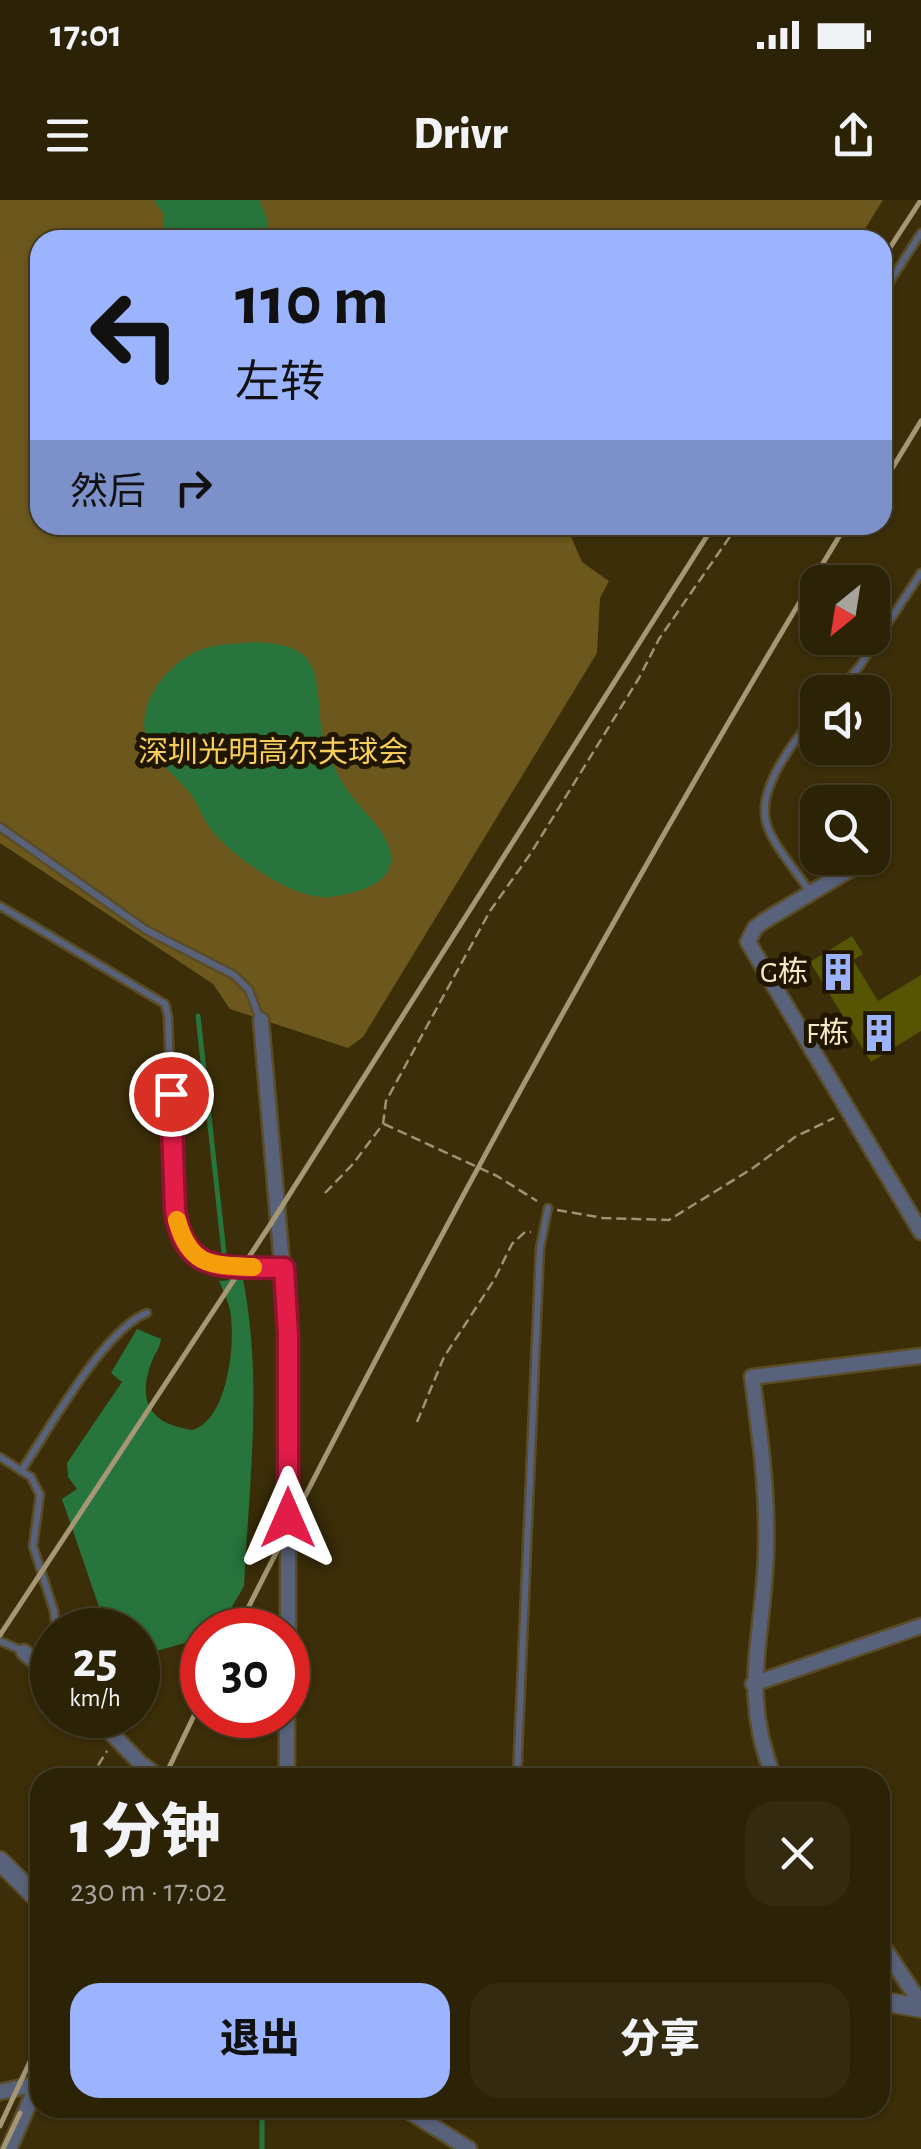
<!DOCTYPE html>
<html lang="zh">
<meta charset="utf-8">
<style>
:root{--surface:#2c2206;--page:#342a10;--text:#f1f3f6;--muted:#a6a49b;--line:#483f28;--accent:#9cb4fd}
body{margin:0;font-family:"Alegreya Sans","Noto Sans SC",sans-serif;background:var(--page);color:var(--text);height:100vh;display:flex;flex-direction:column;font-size:38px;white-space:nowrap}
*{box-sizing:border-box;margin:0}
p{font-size:32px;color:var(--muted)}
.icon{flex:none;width:55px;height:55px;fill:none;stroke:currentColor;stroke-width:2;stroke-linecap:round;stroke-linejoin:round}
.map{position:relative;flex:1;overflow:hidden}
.panel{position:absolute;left:30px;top:1568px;width:860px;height:350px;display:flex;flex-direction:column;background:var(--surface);border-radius:30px;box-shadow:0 2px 8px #0004,0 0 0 2px var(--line)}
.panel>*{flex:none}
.top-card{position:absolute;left:30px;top:30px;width:862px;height:305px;border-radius:30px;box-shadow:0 2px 8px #0004,0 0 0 2px var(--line);background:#9cb4fd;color:#111;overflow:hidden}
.needle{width:65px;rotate:210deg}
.buttons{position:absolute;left:800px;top:365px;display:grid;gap:20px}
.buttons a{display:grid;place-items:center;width:90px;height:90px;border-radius:20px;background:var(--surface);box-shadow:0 2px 8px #0004,0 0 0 2px var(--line);font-size:50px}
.speed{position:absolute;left:30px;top:1408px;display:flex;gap:20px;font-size:50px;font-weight:700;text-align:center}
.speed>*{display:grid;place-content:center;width:130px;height:130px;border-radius:50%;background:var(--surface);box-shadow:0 2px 8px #0004,0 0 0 2px var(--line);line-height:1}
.speed small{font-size:25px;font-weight:400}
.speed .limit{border:15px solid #d22;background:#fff;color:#111}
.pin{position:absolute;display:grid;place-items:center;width:85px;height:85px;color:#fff;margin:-42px;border:5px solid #fff;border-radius:50%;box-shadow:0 2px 10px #0007}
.me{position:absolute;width:110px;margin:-55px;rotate:0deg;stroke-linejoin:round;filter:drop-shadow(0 0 8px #0008)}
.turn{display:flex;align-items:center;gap:35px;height:210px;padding:0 40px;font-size:45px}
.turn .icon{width:130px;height:130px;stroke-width:2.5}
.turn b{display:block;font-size:70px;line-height:85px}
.then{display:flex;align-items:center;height:95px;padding:0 40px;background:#0003;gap:20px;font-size:38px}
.round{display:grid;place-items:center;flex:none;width:105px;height:105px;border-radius:30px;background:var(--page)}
.overview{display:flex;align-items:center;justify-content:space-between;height:170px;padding:0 40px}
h1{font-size:60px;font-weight:800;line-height:75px}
.action{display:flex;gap:20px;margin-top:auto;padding:20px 40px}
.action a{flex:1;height:115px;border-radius:30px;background:var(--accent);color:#111;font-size:40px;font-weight:800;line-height:115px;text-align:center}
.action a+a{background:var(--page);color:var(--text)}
.status{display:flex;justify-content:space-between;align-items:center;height:70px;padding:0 50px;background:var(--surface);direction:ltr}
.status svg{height:28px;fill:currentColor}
header{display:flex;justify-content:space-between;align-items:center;height:130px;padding:0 40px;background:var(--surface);font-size:45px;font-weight:800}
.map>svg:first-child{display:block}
.green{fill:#6c581c}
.water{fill:#27753d}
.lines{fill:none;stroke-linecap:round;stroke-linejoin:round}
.stream{stroke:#27753d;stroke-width:5}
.building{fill:#565503}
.service-casing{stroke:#594c26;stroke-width:11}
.minor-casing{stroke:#594c26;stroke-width:19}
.tertiary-casing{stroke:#594c26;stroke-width:22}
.path{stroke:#a1936f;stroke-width:2.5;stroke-dasharray:10 5;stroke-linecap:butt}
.service{stroke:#59627b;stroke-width:6}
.minor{stroke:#59627b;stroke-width:14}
.tertiary{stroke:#59627b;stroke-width:18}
.rail{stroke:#a59774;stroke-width:5}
.route-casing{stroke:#92132f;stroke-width:25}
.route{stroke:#e11d48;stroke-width:18}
.slow{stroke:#f59e0b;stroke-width:18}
.labels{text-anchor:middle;stroke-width:10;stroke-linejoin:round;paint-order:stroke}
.park-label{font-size:30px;fill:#f7ce5a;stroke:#201600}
.poi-label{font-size:30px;fill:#f6e8c6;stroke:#201600;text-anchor:end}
</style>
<div class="status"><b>17:01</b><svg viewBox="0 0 49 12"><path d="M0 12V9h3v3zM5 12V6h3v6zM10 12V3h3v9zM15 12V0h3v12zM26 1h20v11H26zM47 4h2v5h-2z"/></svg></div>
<header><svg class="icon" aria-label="menu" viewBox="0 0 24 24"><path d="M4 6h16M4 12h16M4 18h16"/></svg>Drivr<svg class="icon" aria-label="share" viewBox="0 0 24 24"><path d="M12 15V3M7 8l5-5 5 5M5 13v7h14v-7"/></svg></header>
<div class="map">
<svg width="921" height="1949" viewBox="0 0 921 1949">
<rect width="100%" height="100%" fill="#3b2e08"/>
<path class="green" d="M0 0H883L858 40H40V325H566L582 362 609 381 600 398 597 453 363 837 348 848 230 809 213 784 0 643Z"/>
<path class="water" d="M154 0H260L268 23 267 40H164L163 13Z
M253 442C271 443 298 444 309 462 322 482 317 521 325 544 329 557 337 574 344 585 356 606 381 624 389 647 402 682 356 694 330 697 295 701 235 658 213 632 203 621 199 604 190 593 177 577 159 565 150 547 130 511 165 464 200 450 216 444 236 444 253 442Z
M243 1079C263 1180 249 1284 244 1386L229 1412 233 1429 202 1430V1438L146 1454 138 1450V1430H107L62 1299 77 1289 68 1277 67 1263 122 1182 111 1173 137 1129 161 1139C160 1148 155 1153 152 1161 136 1202 151 1225 193 1230 228 1219 236 1143 230 1110 228 1101 223 1090 219 1081Z"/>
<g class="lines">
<path class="stream" d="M198 816 224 1053 231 1080
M262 1949V1908"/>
</g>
<path class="building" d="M852 736 863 754 853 760 878 801 921 775V831L871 862 810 762Z"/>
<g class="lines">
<g class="service-casing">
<path id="service" d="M882 94 921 33
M837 492 859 467 921 373
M0 627 146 730 234 775 249 790 260 819
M810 692C798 673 773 645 767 625 755 590 795 538 818 514
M0 706 165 804 168 816 175 1010C184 1077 230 1066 283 1067
M0 1257 31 1277 40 1295 33 1346 54 1411 56 1430
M21 1271C48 1231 105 1128 147 1113
M0 1441 23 1451
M52 1455V1461
M517 1578 540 1048 548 1008"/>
</g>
<g class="minor-casing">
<path id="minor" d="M869 658 764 721 755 728 748 742 921 1032
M261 820 288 1135V1434
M24 1452 52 1477
M753 1484 921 1426
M94 1515 141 1564 160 1578
M287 1515V1578
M774 1578C739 1493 764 1437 766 1352 768 1293 760 1235 752 1177L921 1156
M880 1742 921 1804
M0 1892 40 1883
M404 1908 469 1949
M9 1949 38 1883"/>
</g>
<g class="tertiary-casing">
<path id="tertiary" d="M0 1661 40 1701
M880 1801 921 1808"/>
</g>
<path class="path" d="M384 924 497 976 537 1001
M325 993 353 964 383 924 386 901 490 711 531 653 639 478 659 439 738 325
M557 1010 603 1018 669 1020 753 968 795 937 834 918
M417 1222 444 1157 494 1080 512 1044 525 1032H531
M61 1578 77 1568H94
M90 1578 107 1551"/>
<use href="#service" class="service"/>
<use href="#minor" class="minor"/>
<use href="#tertiary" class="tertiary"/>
<path class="rail" d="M882 60 921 0
M882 285 921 221
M237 1430C426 1054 628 685 846 325
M0 1435 272 1022 714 325
M164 1578 202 1499
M0 1926 40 1840
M3 1949 20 1913"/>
</g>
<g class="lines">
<g class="route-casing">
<path id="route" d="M171 894 175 1010C184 1078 231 1066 284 1068L288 1135V1318"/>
</g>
<use href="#route" class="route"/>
<path class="slow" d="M177 1020C190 1067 211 1065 253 1067"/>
</g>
<defs>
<g id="building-bare" transform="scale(3)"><path d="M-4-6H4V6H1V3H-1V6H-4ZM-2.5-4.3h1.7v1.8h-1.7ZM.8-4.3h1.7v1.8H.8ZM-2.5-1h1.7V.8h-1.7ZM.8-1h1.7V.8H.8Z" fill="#9cb4fd" stroke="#201600" stroke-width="2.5" paint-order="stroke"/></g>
</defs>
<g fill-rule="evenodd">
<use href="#building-bare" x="838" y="772"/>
<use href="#building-bare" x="879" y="833"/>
</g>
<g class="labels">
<g class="park-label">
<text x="273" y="562">深圳光明高尔夫球会</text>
</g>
<g class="poi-label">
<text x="808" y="782">G栋</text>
<text x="849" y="843">F栋</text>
</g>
</g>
</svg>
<div class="buttons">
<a><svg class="needle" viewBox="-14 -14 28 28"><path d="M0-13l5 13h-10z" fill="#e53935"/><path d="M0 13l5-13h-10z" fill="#a6a49b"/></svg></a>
<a><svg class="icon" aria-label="sound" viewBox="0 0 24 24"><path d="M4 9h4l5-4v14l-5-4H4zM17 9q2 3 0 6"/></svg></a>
<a><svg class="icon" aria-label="search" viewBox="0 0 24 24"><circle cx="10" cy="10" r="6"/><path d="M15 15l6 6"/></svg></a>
</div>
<div class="speed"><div>25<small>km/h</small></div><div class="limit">30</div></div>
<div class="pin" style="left:171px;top:894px;background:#d93025"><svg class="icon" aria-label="arrive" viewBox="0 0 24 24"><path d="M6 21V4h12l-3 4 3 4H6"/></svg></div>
<svg class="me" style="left:288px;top:1318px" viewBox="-20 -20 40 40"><path d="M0-17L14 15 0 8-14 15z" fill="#e11d48" stroke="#fff" stroke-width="4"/></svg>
<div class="top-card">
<div class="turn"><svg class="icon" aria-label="left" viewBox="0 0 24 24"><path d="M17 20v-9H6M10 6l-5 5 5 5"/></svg><div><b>110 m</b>左转</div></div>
<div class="then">然后<svg class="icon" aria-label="right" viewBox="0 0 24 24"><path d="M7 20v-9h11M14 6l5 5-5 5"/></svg></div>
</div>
<section class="panel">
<div class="overview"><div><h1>1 分钟</h1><p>230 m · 17:02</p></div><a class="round"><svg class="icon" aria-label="close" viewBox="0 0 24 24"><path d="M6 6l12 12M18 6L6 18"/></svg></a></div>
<div class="action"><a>退出</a><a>分享</a></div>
</section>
</div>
